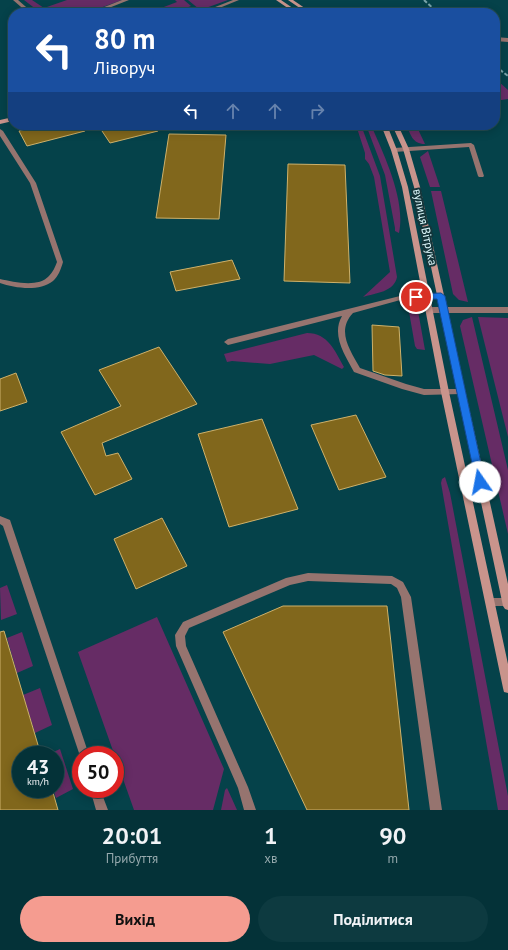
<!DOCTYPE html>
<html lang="uk">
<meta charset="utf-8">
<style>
:root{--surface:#043238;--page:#0d3a40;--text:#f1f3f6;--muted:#97aaae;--line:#254d53;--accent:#f59c90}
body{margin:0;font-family:"PT Sans",sans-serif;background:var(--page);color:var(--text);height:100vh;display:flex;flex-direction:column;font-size:15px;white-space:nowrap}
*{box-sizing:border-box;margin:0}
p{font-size:13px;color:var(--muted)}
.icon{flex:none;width:22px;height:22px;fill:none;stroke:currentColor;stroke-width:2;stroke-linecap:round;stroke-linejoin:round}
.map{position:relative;height:810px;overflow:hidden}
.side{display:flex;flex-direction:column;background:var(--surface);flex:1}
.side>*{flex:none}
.guide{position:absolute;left:8px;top:8px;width:492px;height:122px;border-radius:16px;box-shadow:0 2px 10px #0003,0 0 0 1px var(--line);background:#1a4fa0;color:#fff;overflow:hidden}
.speed{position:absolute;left:12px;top:746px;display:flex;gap:8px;font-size:20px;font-weight:700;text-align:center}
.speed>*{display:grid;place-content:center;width:52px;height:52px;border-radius:50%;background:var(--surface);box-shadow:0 2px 10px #0003,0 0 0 1px var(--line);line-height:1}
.speed small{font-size:10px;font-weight:400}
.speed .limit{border:6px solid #d22;background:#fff;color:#111}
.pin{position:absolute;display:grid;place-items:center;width:34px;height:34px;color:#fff;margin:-17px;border:2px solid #fff;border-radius:50%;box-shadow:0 1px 4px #0007}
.me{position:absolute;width:44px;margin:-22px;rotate:348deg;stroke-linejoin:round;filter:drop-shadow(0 0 3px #0008)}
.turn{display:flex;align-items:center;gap:14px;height:84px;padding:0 20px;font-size:18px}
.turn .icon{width:52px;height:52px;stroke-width:2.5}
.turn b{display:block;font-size:28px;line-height:34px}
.lanes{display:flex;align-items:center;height:38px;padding:0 20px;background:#0003;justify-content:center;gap:20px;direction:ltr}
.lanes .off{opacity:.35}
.eta{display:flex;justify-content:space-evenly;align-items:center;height:68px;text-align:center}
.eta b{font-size:24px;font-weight:600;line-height:28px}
.button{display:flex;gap:8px;margin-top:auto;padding:8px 20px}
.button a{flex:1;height:46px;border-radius:24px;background:var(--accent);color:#111;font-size:16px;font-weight:600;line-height:46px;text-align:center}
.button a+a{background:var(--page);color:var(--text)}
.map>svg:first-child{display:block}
.green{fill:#662c65}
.building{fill:#81671c;stroke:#ceb16a}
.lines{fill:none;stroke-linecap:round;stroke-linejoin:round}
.lane{fill:#96746f;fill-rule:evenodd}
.street{fill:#96746f;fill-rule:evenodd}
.secondary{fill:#c9948c;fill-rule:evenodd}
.rail{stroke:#79a4aa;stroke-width:2;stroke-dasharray:4 2;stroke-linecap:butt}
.route{fill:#1a73e8;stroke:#114b97}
.labels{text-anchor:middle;stroke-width:4;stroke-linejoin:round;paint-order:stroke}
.street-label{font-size:12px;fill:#ddf8fc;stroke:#15353a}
</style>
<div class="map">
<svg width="508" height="810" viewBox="0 0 508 810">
<rect width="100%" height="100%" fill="#05424a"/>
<path class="green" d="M24 0H32L44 8 67 0H122L89 12 82 8 68 13H41Z
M175 0H184L191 6 176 12 177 13H148L177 2Z
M188 0H228L203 9H199Z
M498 81 508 90V99L495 101V82Z
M356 125H361L380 176 397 277C394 292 376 293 363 297L390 272 374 177 369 164 365 159V153Z
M366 125H371C384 155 406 200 399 233L395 231V228L385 175Z
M406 125H416L425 144C412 144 411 134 406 125Z
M428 151 440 187H430L420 157Z
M431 191H441L468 302 459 300 453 294Z
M408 306 415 307 418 311 425 350 417 349 415 346Z
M472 317 508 470V534L460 326 463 320Z
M478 317 508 318V437Z
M307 333C328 333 335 351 344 367L342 369 314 355 270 364 232 361 227 362 224 354Z
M445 477 450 493 508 796V810H498L441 483 442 479Z
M7 585 17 614 1 620 0 588Z
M157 617 224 769 213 810H134L78 652Z
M22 632 33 666 17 673 7 638Z
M40 688 52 725 35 733 23 695Z
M60 749 73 789 56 798 53 789H55V755H47Z
M227 788 228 790 237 810H221L225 790Z"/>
<path class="building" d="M42 125H85V131L27 146 19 131Z
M98 125H158V131L110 143Z
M169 134 226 135 219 219 156 218Z
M288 164 345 165 350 283 284 281Z
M232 260 240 279 176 291 170 272Z
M372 325 399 327 402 376 385 375 373 371Z
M159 347 197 404 102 443 106 456 118 453 132 479 95 495 61 432 121 406 99 370Z
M16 373 27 402 0 411V379Z
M356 415 386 477 339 490 311 425Z
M262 419 298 509 229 527 198 434Z
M162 518 187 566 136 589 114 539Z
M283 606H387L409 810H307L223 632Z
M4 631 41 755H21V789H52L58 810H0V632Z"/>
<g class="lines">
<path class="lane" d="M13 0H18L33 13H28Z
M122 0H129L96 13H89Z
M233 0H239L207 13H200Z
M0 129 3 131 36 183 63 262C61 269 58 277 53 281 39 292 15 288 0 283V279C14 282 38 288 49 276 53 272 55 267 57 262L30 183 0 136Z
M471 143 474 145 484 176 483 177H479L478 176 469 147 394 152 391 150 394 148Z
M441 294 445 296 444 298 404 299 353 313C336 331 350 350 360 368L406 384 424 389H464L465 391 464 393 461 394 424 395 402 389 354 372C345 355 331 335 342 316L228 345 224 342 228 339 404 295Z
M430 307H508V313H430L426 310Z
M0 516 10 520 11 523 89 755H81V759L3 526 0 524Z
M308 573 392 576 403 582 411 597 442 810H430L401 597 397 588 391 584 308 581 290 585 189 628 185 636 186 646 248 787 256 810H244L238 788 176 646 175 635 183 622 286 578Z
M491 598H508V606H491L488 605 486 602 488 599Z
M90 789H100L108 810H96Z"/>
<path class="street" d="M495 37 508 38V42L495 41Z"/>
<path class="secondary" d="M276 0H281L300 13H295Z
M288 0H293L312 13H307Z
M13 117V121L0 124V120Z
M381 125H387L397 150 408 187 449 392 508 664V693L504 692 503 688 441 392 402 187 391 150Z
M392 125H398L409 149 420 187 508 584V610L505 609 503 606 414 187 403 149Z"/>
<path class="rail" d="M424 0 438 13
M495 66 508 76"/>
</g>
<path class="route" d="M441 293 445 296 485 482 484 485H477L476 482 437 299 416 300 412 297 416 294Z"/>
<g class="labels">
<g class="street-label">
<text transform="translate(425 227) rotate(78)" y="4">вулиця Вітрука</text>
</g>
</g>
</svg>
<div class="speed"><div>43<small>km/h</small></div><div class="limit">50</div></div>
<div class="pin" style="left:416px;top:297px;background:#d93025"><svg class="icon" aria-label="arrive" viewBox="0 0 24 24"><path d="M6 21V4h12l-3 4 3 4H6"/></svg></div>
<svg class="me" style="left:480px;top:482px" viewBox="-20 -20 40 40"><circle r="19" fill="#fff"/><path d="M0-13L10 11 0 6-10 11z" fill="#1a73e8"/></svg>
<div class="guide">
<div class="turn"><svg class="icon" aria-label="left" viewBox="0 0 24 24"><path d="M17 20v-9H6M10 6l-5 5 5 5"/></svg><div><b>80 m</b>Ліворуч</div></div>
<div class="lanes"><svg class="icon" aria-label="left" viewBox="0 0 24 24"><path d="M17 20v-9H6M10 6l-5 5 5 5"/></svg><svg class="icon off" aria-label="ahead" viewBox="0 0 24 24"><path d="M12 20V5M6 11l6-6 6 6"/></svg><svg class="icon off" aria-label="ahead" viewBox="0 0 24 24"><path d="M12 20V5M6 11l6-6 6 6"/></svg><svg class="icon off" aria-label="right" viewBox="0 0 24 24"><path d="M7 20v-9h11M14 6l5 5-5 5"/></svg></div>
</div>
</div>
<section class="side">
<div class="eta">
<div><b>20:01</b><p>Прибуття</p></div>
<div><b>1</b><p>хв</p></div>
<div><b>90</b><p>m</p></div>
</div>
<div class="button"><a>Вихід</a><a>Поділитися</a></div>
</section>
